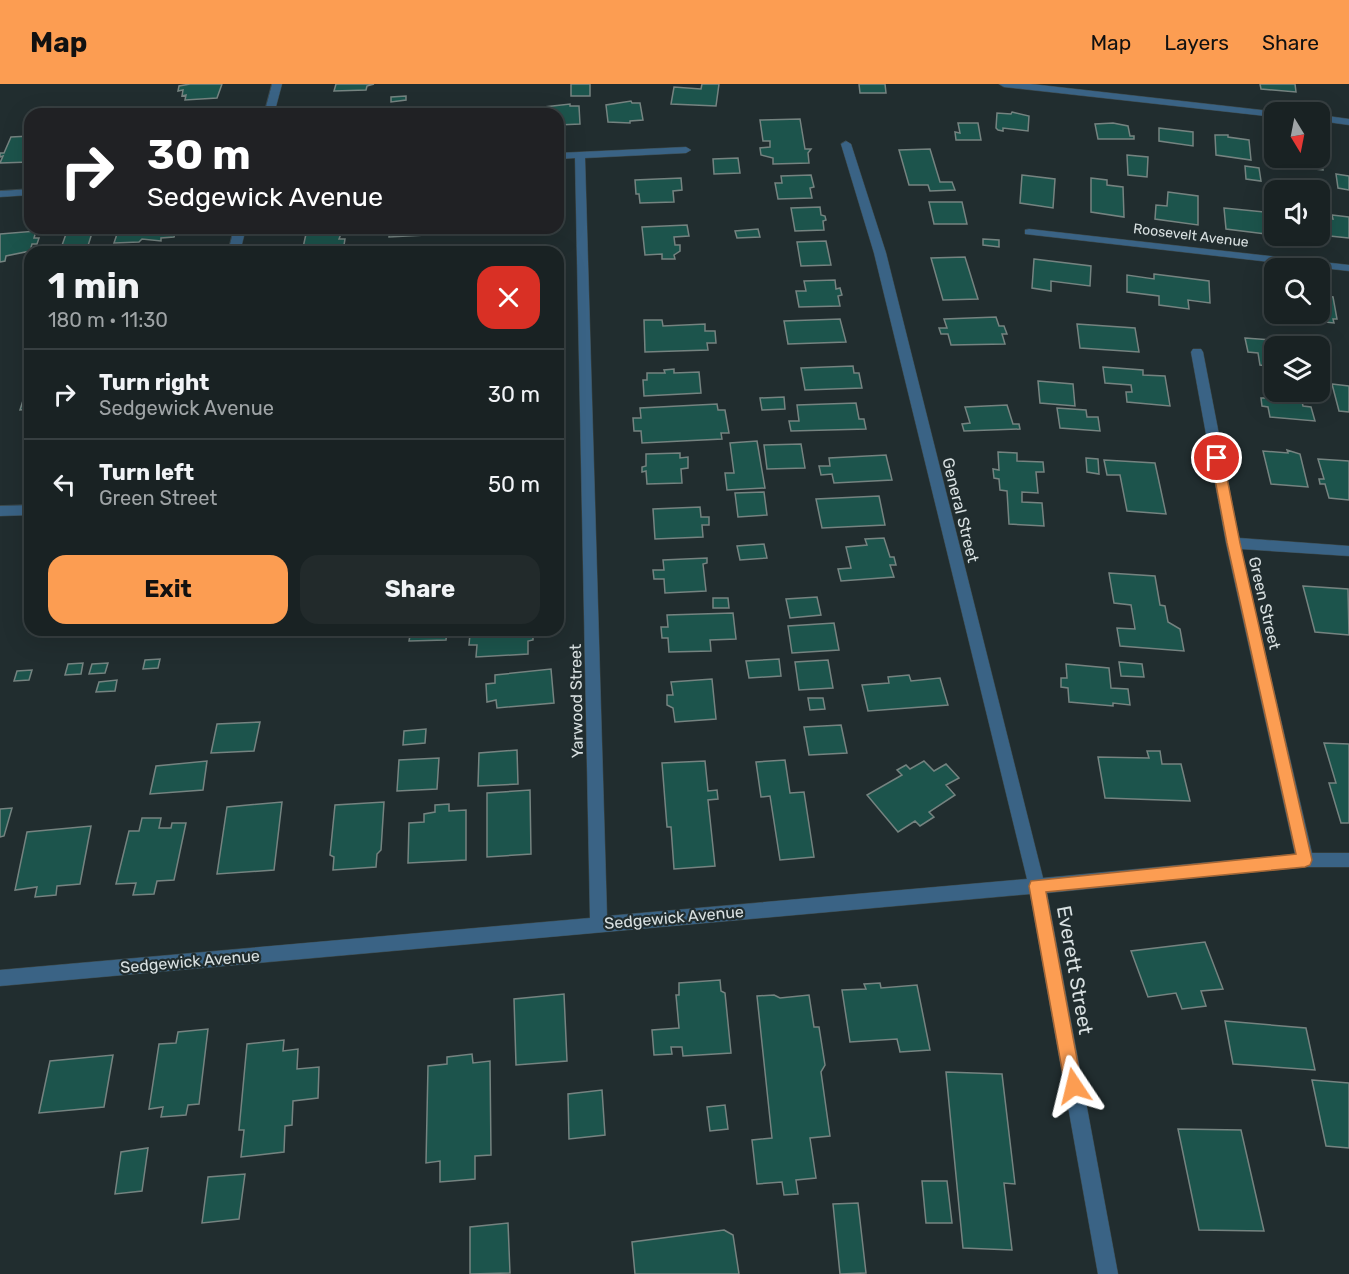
<!DOCTYPE html>
<meta charset="utf-8">
<style>
:root{--surface:#192223;--page:#222a2b;--text:#f1f3f6;--muted:#9fa4a6;--line:#373f41;--accent:#fc9d52}
body{margin:0;font-family:Rubik,sans-serif;background:var(--page);color:var(--text);height:100vh;display:flex;flex-direction:column;font-size:22px;white-space:nowrap}
*{box-sizing:border-box;margin:0}
p{font-size:20px;color:var(--muted)}
.icon{flex:none;width:33px;height:33px;fill:none;stroke:currentColor;stroke-width:2;stroke-linecap:round;stroke-linejoin:round}
.map{position:relative;flex:1;overflow:hidden}
.side{position:absolute;left:24px;top:162px;width:540px;height:390px;display:flex;flex-direction:column;background:var(--surface);border-radius:18px;box-shadow:0 6px 24px #0002,0 0 0 2px var(--line)}
.side>*{flex:none}
.hud{position:absolute;left:24px;top:24px;width:540px;height:126px;border-radius:18px;box-shadow:0 6px 24px #0002,0 0 0 2px var(--line);background:#202124;color:#fff;overflow:hidden}
.needle{width:39px;rotate:170deg}
.tools{position:absolute;left:1264px;top:18px;display:grid;gap:12px}
.tools a{display:grid;place-items:center;width:66px;height:66px;border-radius:12px;background:var(--surface);box-shadow:0 6px 24px #0002,0 0 0 2px var(--line);font-size:30px}
.pin{position:absolute;display:grid;place-items:center;width:51px;height:51px;color:#fff;margin:-26px;border:3px solid #fff;border-radius:50%;box-shadow:0 2px 6px #0007}
.me{position:absolute;width:66px;margin:-33px;rotate:350deg;stroke-linejoin:round;filter:drop-shadow(0 0 4px #0008)}
.turn{display:flex;align-items:center;gap:21px;height:126px;padding:0 24px;font-size:27px}
.turn .icon{width:78px;height:78px;stroke-width:2.5}
.turn b{display:block;font-size:42px;line-height:51px}
.round{display:grid;place-items:center;flex:none;width:63px;height:63px;border-radius:18px;background:var(--page)}
.headline{display:flex;align-items:center;justify-content:space-between;height:102px;padding:0 24px}
h1{font-size:36px;font-weight:700;line-height:45px}
.cta{display:flex;gap:12px;margin-top:auto;padding:12px 24px}
.cta a{flex:1;height:69px;border-radius:18px;background:var(--accent);color:#111;font-size:24px;font-weight:700;line-height:69px;text-align:center}
.cta a+a{background:var(--page);color:var(--text)}
ul{padding:0;list-style:none}
li{display:flex;align-items:center;gap:18px;height:90px;padding:0 24px;border-top:2px solid var(--line)}
li div{flex:1}
li b{display:block;font-size:22px}
li em{font-style:normal}
header{display:flex;align-items:center;gap:36px;box-sizing:border-box;height:84px;padding:0 30px;background:var(--accent);color:#111}
header strong{font-size:28px}
nav{display:flex;gap:33px;margin-inline-start:auto;font-size:21px}
.map>svg:first-child{display:block}
.building{fill:#1c544c;stroke:#758380;stroke-width:1.5}
.lines{fill:none;stroke-linecap:round;stroke-linejoin:round}
.minor-casing{stroke:#3e4a4b;stroke-width:1}
.minor{fill:#3a6385;fill-rule:evenodd}
.route{fill:#fc9d52;stroke:#a46635;stroke-width:1.5}
.labels{text-anchor:middle;stroke-width:4.5;stroke-linejoin:round;paint-order:stroke}
.far-street-label{font-size:14px;fill:#d8e0e1;stroke:#212d2f}
.street-label{font-size:16px;fill:#d8e0e1;stroke:#212d2f}
.near-street-label{font-size:20px;fill:#d8e0e1;stroke:#212d2f}
</style>
<header>
<strong>Map</strong>
<nav><a>Map</a><a>Layers</a><a>Share</a></nav>
</header>
<div class="map">
<svg width="1349" height="1190" viewBox="0 0 1349 1190">
<rect width="100%" height="100%" fill="#212d2f"/>
<path class="building" d="M190 0H222L217 14 185 16 186 11 182 12 183 6 178 7 179 2Z
M336 0H374L367 2 366 6 334 7Z
M571 0H590V12H571Z
M702 0H719L716 22 671 20 674 3 701 5Z
M859 0H885L886 9H860Z
M1260 0H1295L1296 8 1261 5Z
M406 12V16L391 18V13Z
M631 17 632 19H640L643 36 630 37V39L608 38 606 21Z
M570 20V22H579L580 40 558 41V30H544V23Z
M490 23 517 24V30H481L482 26H490Z
M446 25 445 27H455V30H419V28H428V26Z
M1012 28 1029 32 1028 47 1003 44V47L998 46 996 44 997 29 1011 30Z
M800 35 805 65H811L808 69 809 79 773 80V74L761 71 760 64 770 63V57H763L760 36Z
M958 39H978L981 56H956L955 48 960 49Z
M1113 39 1128 42 1130 52H1134V55H1098L1095 40Z
M1159 44 1193 48V62L1159 57Z
M1215 51H1228V53L1249 56 1251 76 1216 71Z
M30 52V78L0 79 3 72 0 73V69H4L11 53Z
M930 65 940 98H952L955 106 930 107 928 101H909L899 66Z
M1320 67 1323 86 1295 83 1293 74H1320Z
M1127 71 1148 73 1147 93 1128 91Z
M738 74 740 89 714 90 713 75Z
M1245 82 1259 84 1261 97 1246 95Z
M1336 90 1349 92V106L1338 104Z
M811 91 814 103 810 104 812 114 778 115 775 99H782L781 92Z
M1022 91 1055 95 1053 124 1020 119Z
M681 94 682 106 673 107 674 118 640 119 639 110H636L635 96Z
M1091 94 1107 96V101L1123 103 1124 133 1091 128Z
M1168 108 1198 112V141L1155 135 1156 121 1167 122Z
M929 118H962L967 140H934Z
M820 123 821 131 825 132 826 136 823 137 824 146 795 147 791 124Z
M1224 124 1275 129V151L1226 145Z
M1332 131 1349 133V154L1320 151V133L1333 135Z
M687 141 689 152 674 153 675 161H680V167L674 171 675 175H662V170L645 171 642 143Z
M119 144H177L174 153 161 154V157L142 155 139 158 114 159Z
M389 144H426V151L389 153Z
M758 145 760 153 737 154 735 147Z
M36 147 34 154H39L37 160H32L30 167 6 172 5 177 0 178V150Z
M92 149 86 168 60 167 66 150Z
M306 150H341L339 155H345L343 167 302 168Z
M983 155 999 156V163L983 161Z
M826 157 831 181 801 182 797 158Z
M965 173 978 215 943 216 931 174Z
M1034 175 1091 182 1090 202 1051 197V207L1032 204Z
M1154 190 1209 197 1210 219 1188 216 1189 225 1159 221V212L1127 208V191L1154 195Z
M835 196 836 205 840 204 842 211 838 212 840 222 799 223 796 207H806L804 197Z
M1320 211 1333 213 1337 235H1333L1334 239 1315 237 1314 232 1291 230H1320Z
M996 233 999 242H1004L1007 250H1002L1005 260 951 261 948 250H941L939 244H947L944 235Z
M840 235 846 258 788 260 784 237Z
M644 236H662L663 242 705 240V247H715L716 259H707L708 266 645 268Z
M1077 240 1135 244 1139 268 1080 264Z
M1245 254 1296 258 1297 262H1275V283L1260 281 1258 269 1248 268Z
M853 282 854 289H859L862 304 805 306 801 284Z
M1103 283 1143 286V291L1165 292 1170 322 1127 318 1126 308H1132L1131 301 1105 299Z
M674 285V289L699 288 701 309 644 312 643 296H647V289H665L664 286Z
M1038 297 1073 300 1075 322 1040 319Z
M1332 300 1349 302V328L1339 327Z
M1264 305 1300 308 1303 322 1311 323 1315 337 1270 333 1268 323 1262 322 1261 314H1266Z
M26 307H30V325L20 326Z
M784 313 785 325 762 326 760 314Z
M856 319 859 335H864L866 345 791 347 789 337H799L797 321Z
M717 320 718 326H725L729 349H721L722 355 642 359 641 347H634L633 334H641L640 324Z
M1007 321 1013 340H1019L1020 345 964 347 962 340 970 339 965 323Z
M1057 324 1086 326 1087 333H1098L1100 347 1060 344Z
M757 357 765 404 727 406 725 389H734L730 359Z
M801 360 805 384 767 385 764 361Z
M1287 366 1300 370 1308 403 1271 400 1263 367 1288 369Z
M998 368 1017 369V377L1043 378 1044 388H1036L1038 409 1022 408V418L1042 419 1044 442 1009 440 1007 407 1000 406 999 395 994 394 993 385 999 386Z
M680 369V374L688 373V384L681 385 682 399 647 400 646 387 642 388V383L646 382V370Z
M886 371 892 396 834 399 832 390 821 391 819 382H830L829 374Z
M1086 374 1098 375 1099 390 1087 388Z
M1318 375 1349 377V416L1329 414 1325 400H1320L1319 395H1324Z
M1104 376 1155 379 1166 430 1127 427 1120 391H1107Z
M764 408 767 431 738 433 735 409Z
M879 412 885 441 822 444 816 415Z
M700 423 701 433H709V441H702L703 453 655 455 653 425Z
M884 454 890 473H894L896 481H890L894 493 841 497 838 485 851 484 846 463 867 461 865 455Z
M764 460 767 474 740 476 737 462Z
M707 474V479L703 480 706 507 665 509 664 495H654L653 486H664L663 476Z
M1109 489 1155 492 1160 521 1165 522 1168 538 1180 545 1184 567 1120 562 1117 544 1135 545 1131 521 1114 519Z
M1303 502 1348 505 1349 551 1315 548Z
M817 513 821 531 790 534 786 515Z
M713 514H728L729 524H713Z
M733 529 736 555 710 556 711 567 669 568 668 554H662L661 543H668L667 531Z
M834 539 839 566 792 569 788 542Z
M411 546H447L446 556 409 557Z
M478 546H528V548H533V556L528 557V570L476 573 477 561H469L470 550 478 549Z
M160 575 158 584 143 585 145 576Z
M779 575 781 592 749 594 746 577Z
M828 576 833 604 799 606 795 578Z
M1119 578 1142 580 1144 593 1121 592Z
M83 579 81 590 65 591 68 580Z
M108 579 105 589 89 590 92 580Z
M1066 580 1109 584 1111 604 1128 605 1130 621 1113 619V622L1069 618 1068 604 1061 603V594H1067Z
M551 585 554 619 497 624 496 616 487 618 486 600 495 599V591Z
M32 586 29 596 14 597 17 587Z
M909 591 911 597 940 594 948 621 868 627 862 601 889 599 888 593Z
M712 595 716 635 675 638 673 624 667 621V611H673L671 598Z
M117 596 115 607 96 608 99 598Z
M808 614H823L825 625 810 626Z
M260 638 254 667 211 669 217 640Z
M841 641 847 669 809 671 804 643Z
M426 645 425 659 403 661 404 647Z
M1324 659 1349 660V739H1341L1329 699H1336Z
M517 666 518 700 478 702 479 669Z
M1147 667H1160L1162 680H1181L1190 717 1105 714 1098 673 1149 674Z
M439 674 437 705 397 707 399 676Z
M785 676 790 709 804 708 814 773 780 776 770 712 761 713 756 678Z
M207 677 203 706 150 710 156 682Z
M705 677 708 707 717 706 718 715 708 716 715 782 674 785 671 743H667L662 679Z
M924 677 934 687 946 680 959 694 946 701 955 711 929 728 934 733 920 742 915 737 898 748 867 711 902 691 897 686 906 681 910 685Z
M530 706 531 770 487 773V709Z
M282 718 274 786 217 790 227 723Z
M384 718 381 766 377 770 376 783 333 786 334 773 330 771 335 721Z
M449 720V727L466 726V776L408 779 409 739 424 738V730L435 728V721Z
M12 724 4 752 0 753V725Z
M142 734H161L159 744H171L172 739H186L174 796 157 797 154 810 133 811 136 799 116 800 129 747H139Z
M91 742 80 800 57 802 56 811 35 813 37 803 15 806 27 748Z
M1205 858 1223 905 1201 907 1206 922 1182 925 1176 909 1148 913 1131 867Z
M720 896 721 907 725 909 731 969 683 972 682 963H671L672 970 654 971 652 946 679 944 676 911H679V899Z
M880 899 881 904 917 901 930 966 900 968 897 955 850 958 842 906 866 905 864 900Z
M564 910 567 977 516 981 514 915Z
M774 911 780 914 809 911 814 943H819L825 981 821 988 830 1052 810 1054 816 1094 796 1096 798 1110 784 1111 782 1098 757 1100 752 1056 772 1054 757 912Z
M1225 937 1306 944 1315 986 1233 980Z
M208 945 199 1020 188 1021 186 1031 161 1033 163 1023 149 1025 159 960 176 959 178 948Z
M284 956 283 967 298 965 297 985 319 983 318 1014 293 1017 292 1041 285 1042 284 1068 241 1073 244 1046H239L247 960Z
M472 970 473 979 490 977 491 1071 475 1072V1095L440 1098V1077L426 1079 428 982 447 980V973Z
M113 971 104 1023 39 1029 50 977Z
M946 988 1002 990 1015 1100 1004 1099 1012 1166 963 1164Z
M1312 996 1349 999V1064L1326 1062Z
M602 1006 605 1051 569 1055 568 1010Z
M725 1021 728 1045 710 1047 707 1023Z
M1178 1045 1241 1046 1264 1147 1199 1146Z
M148 1064 142 1107 115 1110 121 1068Z
M245 1090 239 1135 202 1139 208 1093Z
M922 1097H947L952 1139H926Z
M858 1119 866 1189 840 1190 833 1120Z
M508 1139 510 1189 470 1190V1143Z
M724 1146 733 1151 739 1190H635L632 1158Z"/>
<g class="lines">
<g class="minor-casing">
<path id="minor" d="M272 0H282L274 30H264Z
M999 0H1031L1279 28H1275V33L1004 3Z
M1320 31 1349 35V41L1320 37Z
M846 57 851 60 886 169 1043 794 1295 770 1226 459 1191 268 1193 265H1201L1203 268 1239 454 1349 462V472L1241 465 1312 769H1349V783H1305L1047 809 1118 1190H1098L1030 810 0 902V886L590 834 575 74 558 75V69L686 63 691 66 686 69 585 74 607 832 1027 795 874 169 841 60Z
M30 105V111L0 113V107Z
M234 144H246L240 168H228Z
M1029 145 1349 181V187L1025 150V146Z
M30 421V431L0 432V422Z"/>
</g>
<use href="#minor" class="minor"/>
</g>
<path class="route" d="M1217 370 1223 374 1240 459 1312 776 1310 781 1305 783 1046 808 1082 1002 1080 1008 1074 1010 1068 1008 1065 1002 1029 802 1031 797 1296 770 1227 459 1211 374Z"/>
<g class="labels">
<g class="far-street-label">
<text transform="translate(1191 151) rotate(7)" y="5">Roosevelt Avenue</text>
</g>
<g class="street-label">
<text transform="translate(961 426) rotate(76)" y="6">General Street</text>
<text transform="translate(1265 519) rotate(77)" y="6">Green Street</text>
<text transform="translate(576 617) rotate(-91)" y="6">Yarwood Street</text>
<text transform="translate(674 833) rotate(-5)" y="6">Sedgewick Avenue</text>
<text transform="translate(190 877) rotate(-5)" y="6">Sedgewick Avenue</text>
</g>
<g class="near-street-label">
<text transform="translate(1075 886) rotate(80)" y="7">Everett Street</text>
</g>
</g>
</svg>
<div class="tools">
<a><svg class="needle" viewBox="-14 -14 28 28"><path d="M0-13l5 13h-10z" fill="#e53935"/><path d="M0 13l5-13h-10z" fill="#9fa4a6"/></svg></a>
<a><svg class="icon" aria-label="sound" viewBox="0 0 24 24"><path d="M4 9h4l5-4v14l-5-4H4zM17 9q2 3 0 6"/></svg></a>
<a><svg class="icon" aria-label="search" viewBox="0 0 24 24"><circle cx="10" cy="10" r="6"/><path d="M15 15l6 6"/></svg></a>
<a><svg class="icon" aria-label="layers" viewBox="0 0 24 24"><path d="M12 4l9 5-9 5-9-5zM3 14l9 5 9-5"/></svg></a>
</div>
<div class="pin" style="left:1217px;top:374px;background:#d93025"><svg class="icon" aria-label="arrive" viewBox="0 0 24 24"><path d="M6 21V4h12l-3 4 3 4H6"/></svg></div>
<svg class="me" style="left:1074px;top:1002px" viewBox="-20 -20 40 40"><path d="M0-17L14 15 0 8-14 15z" fill="#fc9d52" stroke="#fff" stroke-width="4"/></svg>
<div class="hud">
<div class="turn"><svg class="icon" aria-label="right" viewBox="0 0 24 24"><path d="M7 20v-9h11M14 6l5 5-5 5"/></svg><div><b>30 m</b>Sedgewick Avenue</div></div>
</div>
<section class="side">
<div class="headline"><div><h1>1 min</h1><p>180 m · 11:30</p></div><a class="round" style="background:#d93025;color:#fff"><svg class="icon" aria-label="close" viewBox="0 0 24 24"><path d="M6 6l12 12M18 6L6 18"/></svg></a></div>
<ul>
<li><svg class="icon" aria-label="right" viewBox="0 0 24 24"><path d="M7 20v-9h11M14 6l5 5-5 5"/></svg><div><b>Turn right</b><p>Sedgewick Avenue</p></div><em>30 m</em></li>
<li><svg class="icon" aria-label="left" viewBox="0 0 24 24"><path d="M17 20v-9H6M10 6l-5 5 5 5"/></svg><div><b>Turn left</b><p>Green Street</p></div><em>50 m</em></li>
</ul>
<div class="cta"><a>Exit</a><a>Share</a></div>
</section>
</div>
